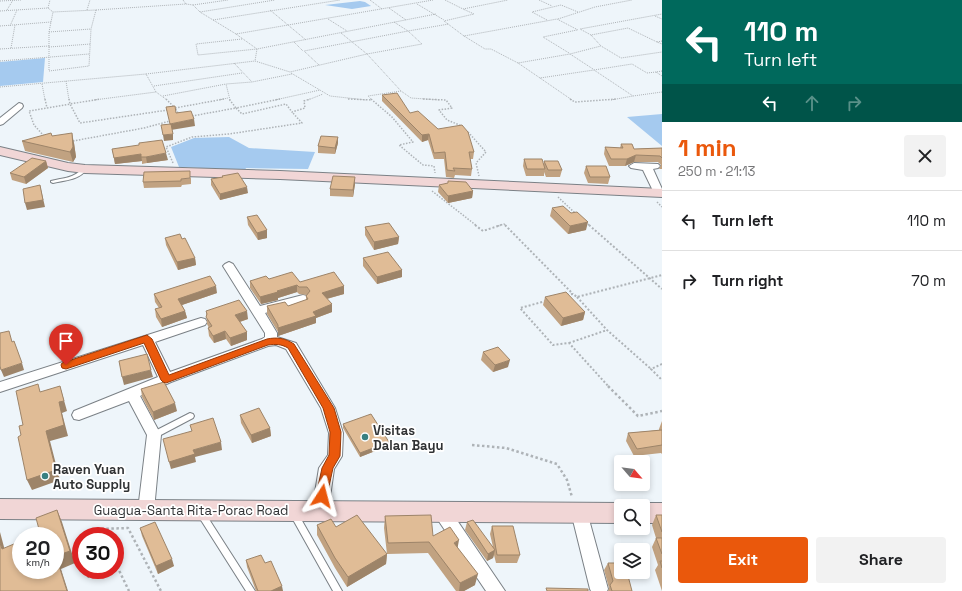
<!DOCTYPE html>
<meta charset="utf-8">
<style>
:root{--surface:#fff;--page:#f2f2f2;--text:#202124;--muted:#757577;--line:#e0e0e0;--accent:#ea580c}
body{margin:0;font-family:"Space Grotesk",sans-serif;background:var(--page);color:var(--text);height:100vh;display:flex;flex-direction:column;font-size:15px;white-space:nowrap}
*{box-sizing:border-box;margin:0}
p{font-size:13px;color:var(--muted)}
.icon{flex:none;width:22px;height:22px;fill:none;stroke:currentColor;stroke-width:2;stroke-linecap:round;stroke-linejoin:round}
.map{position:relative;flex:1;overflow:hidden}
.details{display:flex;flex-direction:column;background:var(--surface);width:300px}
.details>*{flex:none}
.guide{background:#00695c;color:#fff;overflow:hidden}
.needle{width:26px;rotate:118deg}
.buttons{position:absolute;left:614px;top:455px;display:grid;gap:8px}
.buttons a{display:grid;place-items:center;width:36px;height:36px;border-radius:4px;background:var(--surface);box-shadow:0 2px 6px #0003;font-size:20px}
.speed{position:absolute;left:12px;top:527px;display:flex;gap:8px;font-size:20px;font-weight:700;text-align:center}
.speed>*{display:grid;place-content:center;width:52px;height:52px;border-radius:50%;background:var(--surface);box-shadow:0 2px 6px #0003;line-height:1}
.speed small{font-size:10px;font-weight:400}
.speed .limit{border:6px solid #d22;background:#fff;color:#111}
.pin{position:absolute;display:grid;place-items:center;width:34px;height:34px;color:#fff;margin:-41px -17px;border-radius:50% 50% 50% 0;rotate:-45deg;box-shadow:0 0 4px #0007}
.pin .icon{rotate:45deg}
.me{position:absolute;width:44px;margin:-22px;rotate:9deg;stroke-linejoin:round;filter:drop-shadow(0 0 3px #0008)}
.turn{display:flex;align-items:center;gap:14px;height:84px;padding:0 16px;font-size:18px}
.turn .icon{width:52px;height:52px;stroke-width:2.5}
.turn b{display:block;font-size:28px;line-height:34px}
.lanes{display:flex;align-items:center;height:38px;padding:0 16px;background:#0003;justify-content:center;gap:20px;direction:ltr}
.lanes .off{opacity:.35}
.round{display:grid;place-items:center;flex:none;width:42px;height:42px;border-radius:4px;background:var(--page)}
.overview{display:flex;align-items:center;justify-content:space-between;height:68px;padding:0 16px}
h1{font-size:24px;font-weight:800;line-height:30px;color:var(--accent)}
.button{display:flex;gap:8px;margin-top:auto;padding:8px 16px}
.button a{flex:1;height:46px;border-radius:4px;background:var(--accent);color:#fff;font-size:16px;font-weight:800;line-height:46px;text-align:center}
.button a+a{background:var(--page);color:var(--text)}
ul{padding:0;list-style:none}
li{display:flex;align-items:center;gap:12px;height:60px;padding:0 16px;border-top:1px solid var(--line)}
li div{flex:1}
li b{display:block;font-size:15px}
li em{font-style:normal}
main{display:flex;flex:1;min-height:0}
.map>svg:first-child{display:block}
.water{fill:#a5caef}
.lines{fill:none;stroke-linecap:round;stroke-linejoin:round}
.lane-casing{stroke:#7b8186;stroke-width:2}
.street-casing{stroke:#7b8186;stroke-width:2}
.secondary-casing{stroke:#7b8186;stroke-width:2}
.path-far3{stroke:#aeb3b7;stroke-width:1;stroke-dasharray:1 1;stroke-linecap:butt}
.path-far2{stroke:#aeb3b7;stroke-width:1.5;stroke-dasharray:1.5 1.5;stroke-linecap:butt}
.path-far1{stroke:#aeb3b7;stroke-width:2;stroke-dasharray:2 2;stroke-linecap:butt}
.path{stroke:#aeb3b7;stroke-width:2.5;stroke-dasharray:2.5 2.5;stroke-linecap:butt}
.lane{fill:#fff;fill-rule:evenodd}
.street{fill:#fff;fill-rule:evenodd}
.secondary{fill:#f1d6d6;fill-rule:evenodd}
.wall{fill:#c1a281}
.shaded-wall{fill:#9d8469}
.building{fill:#e0bc96;stroke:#9d8469}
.route{fill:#ea580c;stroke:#983908}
.poi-dot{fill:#388081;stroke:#fff;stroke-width:1.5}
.labels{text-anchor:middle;stroke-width:3.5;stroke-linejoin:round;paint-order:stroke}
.near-poi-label{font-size:13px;font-weight:bold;fill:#303234;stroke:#fff;text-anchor:start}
.near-street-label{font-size:13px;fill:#303234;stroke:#fff}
</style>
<main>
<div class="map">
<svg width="662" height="591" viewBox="0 0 662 591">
<rect width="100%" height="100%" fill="#eef5fa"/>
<path class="water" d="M360 1 365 2 371 6 352 9 325 5Z
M45 58 43 82 0 86V62Z
M662 114V146L627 117Z
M229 137 249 148 315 152 308 169 246 168 245 170 179 167 171 147 194 138Z"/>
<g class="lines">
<g class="lane-casing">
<path id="lane" d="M83 168H85L87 169C79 180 66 180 53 183L51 182V181C63 178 75 178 83 168Z
M190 413 193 414 194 416 193 418 157 437 154 438 151 437 150 435 151 433Z
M294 511 297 512 342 591H333L291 516 290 514 291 512Z
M202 512 205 513 255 591H246L199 517 198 515 199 513Z"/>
</g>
<g class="street-casing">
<path id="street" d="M19 103 22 104 23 106 22 108 3 124 0 125V118Z
M634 163 658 164 660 166 658 168 653 169 662 189V195H655L643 170 631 168 629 166Z
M229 262 233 264 260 306 303 295 307 296 309 299 307 302 265 313 277 333V337L296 343 335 408 343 433 342 456 334 469 328 511 326 516 320 518 314 516 312 511 319 468 328 455 329 433 321 408 286 349 276 345 268 346 171 382 140 396 161 435 154 510 152 515 146 517 140 515 138 510 147 435 129 401 79 420 74 419 72 415 74 411 158 377 143 345 0 392V382L201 318 205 319 207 322 205 325 155 342 170 372 262 339 265 337V333L223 266 225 264Z
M442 505 448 507 505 591H486L436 517 434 512 436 507Z
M579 505 585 507 587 512 608 589 607 591H591L590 589 571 512 573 507Z"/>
</g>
<g class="secondary-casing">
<path id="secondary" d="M0 147 68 163 85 165 280 171 662 189V197L280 179 85 173 68 171 0 155Z
M0 499 621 503 629 506H621V523L0 519Z
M643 503H662V523H643V506H635Z"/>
</g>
<path class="path-far3" d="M183 0 186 4
M370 0 382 9
M433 0 236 34 257 49 255 61 290 72 367 54 422 44 408 31 449 24
M445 0 463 9
M539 0 552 6
M0 1 21 0
M417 4 444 20
M48 8 50 0
M389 8 406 20
M7 10 13 0
M87 10 90 0
M96 10 91 29 89 66 49 71V32L53 12Z
M96 10 186 4 193 5
M270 10 306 40
M0 11 48 8 53 12
M200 12 193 5 228 0
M655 16 662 19
M328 19 347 31
M558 19 595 7 632 0
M213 20 340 0
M547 20 532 12 561 5 578 12
M394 22 408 31
M0 26 51 22
M10 26 17 10
M49 32 91 29
M341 33 367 54 401 91
M236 34 200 12 275 0
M591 35 601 46 621 58 662 52
M464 36 444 21 474 14 463 9 508 0
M242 39 196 44 198 55 257 49 436 14
M662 41 657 42 662 44
M294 42 303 51
M657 42 628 28 591 35 580 29 662 14
M49 47 91 44
M11 48 15 25
M0 49 49 46
M569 53 543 37 577 30
M0 61 89 54
M234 63 252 82
M518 63 491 49H485L464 36 557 19 578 30
M319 65 304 51 408 31
M593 69 570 54 601 46
M662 71 656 72 662 76
M656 72 647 73 632 64 594 70 633 96 662 92
M291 73 330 96 366 100
M146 74 255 61
M540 78 518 63 570 54
M66 81 69 100
M42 84 45 100
M154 86 242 73
M0 87 146 74 156 92 167 100
M163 96 226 84
M94 100 156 92
M219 100 228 98
M230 100 226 84 252 82 292 74
M275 100 320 90
M308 100 323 94
M372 100 368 96 401 91 411 98 440 100
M572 100 540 78 594 70
M611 100 633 96"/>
<path class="path-far2" d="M45 99 47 108
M69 99 70 104 100 99
M166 99 174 107
M280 99 236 108 242 114 286 104 292 112 305 108 304 101 310 99
M348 99 372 100
M371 99 392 117 413 142 399 145 423 165 434 166 435 173
M423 99 446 100 452 108 439 110 447 120 462 126
M570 99 575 102 617 99
M178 113 175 108 224 99
M192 116 236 108 229 99
M468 132 486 152 476 163 479 176
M44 136 34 125 29 111 70 104 80 123 168 110
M73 141 144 128 170 121
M173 163 166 147 192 137 229 134 302 123 292 112
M432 191 477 226
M558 197 575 213
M657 202 662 207
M586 222 590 226
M498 226 504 224 506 226"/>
<path class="path-far1" d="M475 225 483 231 501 225
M505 225 573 294
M589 225 662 289
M567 295 573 294 577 297 662 275
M577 297 607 330 651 369
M546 301 520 308 553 345 569 343 609 387
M569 343 607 330
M662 364 651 369 662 380"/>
<path class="path" d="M608 386 638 416 662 411
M472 445 506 448 557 464 567 480 572 497
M102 536 99 529 128 528 161 591
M115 562 129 591"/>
<use href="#lane" class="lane"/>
<use href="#street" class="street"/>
<use href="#secondary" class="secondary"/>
</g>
<path class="wall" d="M382 95 410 113 474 152 473 159H470L472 169 471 176 455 175 454 178 446 177 444 159H434L428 140 422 142 382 101Z
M52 136 74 143 76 157 73 162 25 151 22 141Z
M338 137V143L335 154 318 153V146Z
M621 144 634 149 662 148V169H659L661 165 658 162H634L625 166H609L604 154 605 147 620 148Z
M112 149 168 160 147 163 142 164V161L115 164Z
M524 159 544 164V161L562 170 560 177H546L544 172V176H526L523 166Z
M46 161 48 168 26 184 12 180 10 173Z
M586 166 610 177 608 184 588 183 584 173Z
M222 176 248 193 220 200 211 185V179L222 177Z
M191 178V184L182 185 181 187 144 188 143 182Z
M355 184 353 197 330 196V189Z
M439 185 473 191 472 198 448 203 438 192Z
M552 208 586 230 568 234 550 216Z
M247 217 267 230V238L258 240 248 225Z
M365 227 399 237 398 244 374 250 365 235Z
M165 238 195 258 196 265 178 270 166 245Z
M363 258 402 270V277L377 284 363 266Z
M269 279 344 286V294L327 299 332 312 316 318V323L278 336V332L267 314V306H288L306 300V296L307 295 299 294 297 292 278 298V300L261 304 250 288V281Z
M217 293 182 305 185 311 187 318 162 327 156 317 155 309 159 308 155 302 154 294Z
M545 297 585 312 583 320 561 326 543 305Z
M206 311 248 319 240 322 247 332V340L231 346 226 339 214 343 209 336 208 328H209L207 324Z
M483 352 508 367 493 372 481 360Z
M141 389 177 411 154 420 142 397Z
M240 415 270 428 271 436 252 443 241 423Z
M662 421V454L661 453 634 456 626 441 628 433 659 430V429Z
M343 424 389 442 388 446 360 457 343 428Z
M656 515H662V591L655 570 658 565 652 547 656 538 652 525Z
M385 516 433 536 458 548 475 585 464 591H456L428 553 387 554 384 528Z
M467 522 493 547 490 534 492 526 520 555 517 563H496L494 555 493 558 487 561 465 530Z
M317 525 336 527 387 554 386 564 347 587 335 568 317 535Z
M140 528 174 566 158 574 142 536Z
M246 560 265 563 283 591H256L247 567Z
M608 563 632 591H608L609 588 604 570Z"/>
<path class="shaded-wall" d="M194 119 195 126 171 130 170 124Z
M72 133 74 143 76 157 73 162 70 152Z
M173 134V140L164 141 163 135Z
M429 134 428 140 422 142V135Z
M338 137V143L335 154V148Z
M166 153 168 160 147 163 146 157Z
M141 154 142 161 115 164 114 158Z
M636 155 634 162 625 166 627 159Z
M46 161 48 168 26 184 24 177Z
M355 177V184L353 197V190Z
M40 185 45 207 27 210 25 203Z
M247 187 248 193 220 200V194Z
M473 191 472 198 448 203V196Z
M588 222 586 230 568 234 570 226Z
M267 230V238L258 240 257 233Z
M399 237 398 244 374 250V242Z
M195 258 196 265 178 270 177 262Z
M402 270V277L377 284V277Z
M297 285V292L278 298V300L261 304 260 297Z
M216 286 217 293 179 306 178 299Z
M344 286V294L322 300V293Z
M332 304V312L316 318V323L278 336V328L313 312Z
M185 311 187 318 162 327 161 319Z
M247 311 248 319 236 323 235 315Z
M585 312 583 320 561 326 563 318Z
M225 331 226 339 214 343 213 336Z
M247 332V340L231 346 230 338Z
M510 360 508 367 493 372 495 365Z
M22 363 24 370 4 377 1 370Z
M151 370 153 377 124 385 122 377Z
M60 386 67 411 62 413 68 436 50 441 60 480 32 490 27 480 46 431 59 402Z
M175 403 177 411 154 420 153 412Z
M270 428 271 436 252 443 251 435Z
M221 442 222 450 195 457 196 462 171 469 169 462 193 450Z
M389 442 388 446 360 457V453Z
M57 510 62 522 75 563 61 569 68 591H67L56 556Z
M0 532 8 562 2 549 0 543Z
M459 540 457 551 454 543Z
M495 550 493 558 487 561 488 554Z
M387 554 386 564 347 587 348 577Z
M172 559 174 566 158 574 156 566Z
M95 570H102V571L88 578 86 575Z
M478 574 475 585 464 591H459L460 583Z
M282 586 283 591H271Z"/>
<path class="building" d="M397 93 410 113 418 111 438 129 462 125 468 132 474 152H469L472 169 453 168 455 171 447 170 445 152 434 153 429 134 422 135 382 95Z
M175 106 176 113 191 111 194 119 170 124 166 107Z
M171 124 173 134 163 135 161 125Z
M51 133 52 136 72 133 73 147 70 152 22 141Z
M321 136 338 137 335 148 318 146Z
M162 140 166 153 146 157H141V154L114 158 112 149 139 145V143Z
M621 144H632L634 149 662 148V158L660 156 636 155 627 159H611L605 147 623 148Z
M32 158 46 161 24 177 10 173Z
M524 159H542L545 169H527Z
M544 161H558L562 170H548Z
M586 166H606L610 177H590Z
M190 171V178L181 179V181L143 182 144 172Z
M238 173 247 187 220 194 211 179 223 177 222 176Z
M333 176 355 177 353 190 330 189Z
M448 181 466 182 473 191 448 196 439 185 448 183Z
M40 185 43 200 25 203 23 189Z
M563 206 571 213 577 212 588 222 570 226 552 208Z
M257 215 267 230 257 233 247 217Z
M389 223 399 237 374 242 365 227Z
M180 234 182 239 185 238 195 258 177 262 165 238Z
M388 252 402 270 377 277 363 258Z
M292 272 300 282 334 272 344 286 322 293 332 304 313 312 316 316 278 328V325L267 306 285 302 288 306 308 299 306 296 310 291 307 287H299L297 285 277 291 278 292 260 297 250 281 266 276 269 279Z
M210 276 216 286 178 299 185 311 161 319 155 309 162 307 154 294Z
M566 292 585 312 563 318 545 297Z
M239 300 247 311 235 315 247 332 230 338 225 331 213 336 208 328 212 326 206 317 207 314 206 311Z
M9 331 12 342 14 341 22 363 1 370 0 366V333Z
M498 347 510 360 495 365 483 352Z
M147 354 151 370 122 377 119 361Z
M164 382 175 403 153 412 141 389Z
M38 384 40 392 60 386 64 401 59 402 64 425 46 431 56 470 27 480 18 437 21 435 19 426 23 425 16 391Z
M259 408 270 428 251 435 240 415Z
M371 414 389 442 360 453 343 424Z
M213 418 221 442 193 450 195 454 169 462 163 439 192 431 190 425Z
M662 430V445L637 449 628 433Z
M57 510 70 551 56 556 67 591H0V543L2 549 21 541V570H55V536H33L40 533 36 518Z
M357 515 387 554 348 577 335 558 317 525 331 519 336 527Z
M431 515 433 536 450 527 459 540 454 543 478 574 460 583 429 542 388 543 385 516Z
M656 515H662V532Z
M473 520 495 550 488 554 467 522Z
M155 522 172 559 156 566 140 528Z
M492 526H513L520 555H497Z
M656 538H662V554Z
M261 555 265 563 271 561 282 586 271 591H258L246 560Z
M660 561H662V568Z
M608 563H621V572H627L632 591H612L610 585 613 581Z
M84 570H95L86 575Z
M546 588 588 589V591H547Z"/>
<path class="route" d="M147 335 152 339 169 375 267 339C277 337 285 338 294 344L334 408 341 432 340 456 333 468 326 500 322 501 318 500 316 496 322 468 329 455 330 432 323 408 288 348C281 344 276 344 268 345L166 383 163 382 161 380 144 343 66 369 62 368 61 365 62 363Z"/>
<g class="poi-dot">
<circle cx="365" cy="437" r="4"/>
<circle cx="45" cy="476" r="4"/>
</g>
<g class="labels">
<g class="near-poi-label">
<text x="373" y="435">Visitas<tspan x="373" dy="15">Dalan Bayu</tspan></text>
<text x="53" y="474">Raven Yuan<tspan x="53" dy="15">Auto Supply</tspan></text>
</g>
<g class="near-street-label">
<text x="191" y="515">Guagua-Santa Rita-Porac Road</text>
</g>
</g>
</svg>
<div class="buttons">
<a><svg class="needle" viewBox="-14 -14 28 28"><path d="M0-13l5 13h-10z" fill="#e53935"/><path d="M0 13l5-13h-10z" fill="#757577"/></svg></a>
<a><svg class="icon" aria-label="search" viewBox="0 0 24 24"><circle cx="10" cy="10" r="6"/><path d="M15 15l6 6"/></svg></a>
<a><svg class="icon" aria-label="layers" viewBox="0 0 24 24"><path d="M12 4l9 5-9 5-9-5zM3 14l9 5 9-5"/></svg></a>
</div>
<div class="speed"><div>20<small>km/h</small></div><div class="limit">30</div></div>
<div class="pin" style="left:66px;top:365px;background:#d93025"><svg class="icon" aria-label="arrive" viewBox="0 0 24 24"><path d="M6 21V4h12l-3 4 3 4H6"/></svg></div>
<svg class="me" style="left:322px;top:496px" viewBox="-20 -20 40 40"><path d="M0-17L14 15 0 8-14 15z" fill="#ea580c" stroke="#fff" stroke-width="4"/></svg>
</div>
<section class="details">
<div class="guide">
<div class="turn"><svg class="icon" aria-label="left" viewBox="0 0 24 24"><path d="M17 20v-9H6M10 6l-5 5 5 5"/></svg><div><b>110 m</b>Turn left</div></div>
<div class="lanes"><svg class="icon" aria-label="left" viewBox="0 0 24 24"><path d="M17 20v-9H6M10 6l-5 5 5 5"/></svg><svg class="icon off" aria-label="ahead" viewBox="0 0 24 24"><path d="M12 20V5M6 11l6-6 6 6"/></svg><svg class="icon off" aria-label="right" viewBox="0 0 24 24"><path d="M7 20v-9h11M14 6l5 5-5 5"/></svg></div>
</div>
<div class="overview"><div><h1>1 min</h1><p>250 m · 21:13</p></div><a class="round"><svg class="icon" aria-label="close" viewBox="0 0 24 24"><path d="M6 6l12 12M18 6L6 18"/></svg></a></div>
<ul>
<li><svg class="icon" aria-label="left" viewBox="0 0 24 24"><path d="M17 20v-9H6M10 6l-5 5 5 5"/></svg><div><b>Turn left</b></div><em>110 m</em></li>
<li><svg class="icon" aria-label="right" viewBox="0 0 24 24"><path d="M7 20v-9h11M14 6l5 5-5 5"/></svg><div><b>Turn right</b></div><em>70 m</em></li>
</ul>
<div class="button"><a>Exit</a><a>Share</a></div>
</section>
</main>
